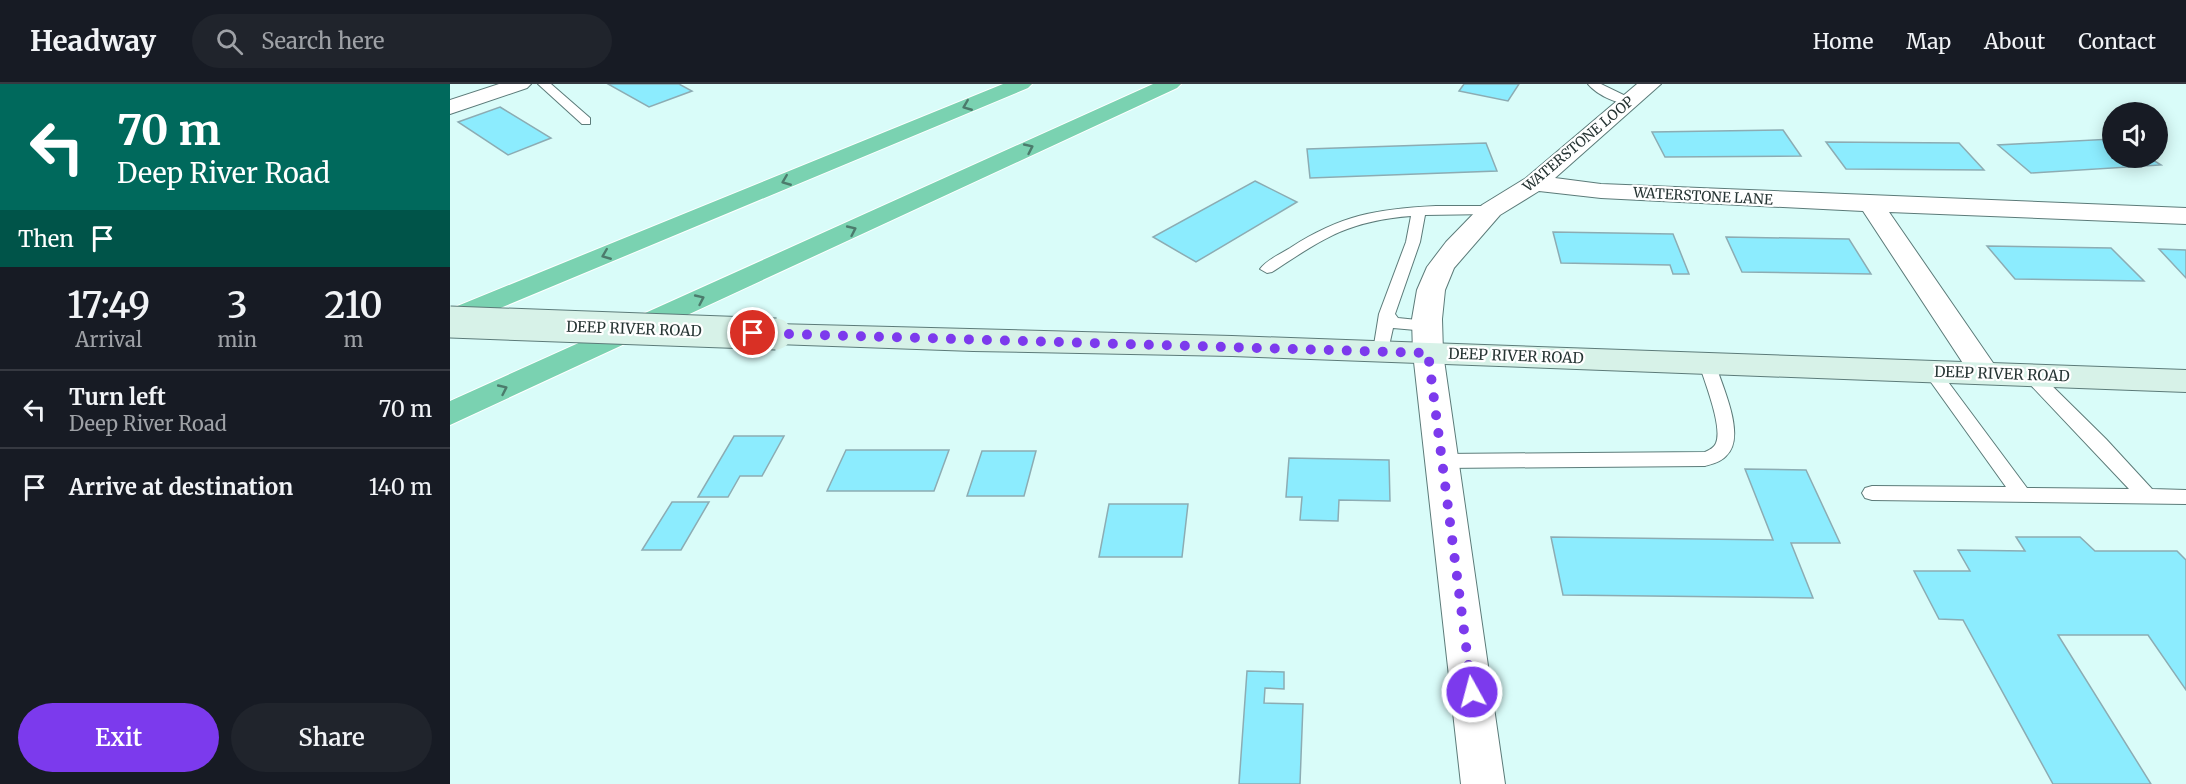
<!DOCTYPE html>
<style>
:root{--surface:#171b24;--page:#20242c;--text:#f1f3f6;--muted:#9ea1a6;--line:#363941;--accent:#7c3aed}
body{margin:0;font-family:Merriweather,serif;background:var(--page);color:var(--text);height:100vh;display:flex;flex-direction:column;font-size:22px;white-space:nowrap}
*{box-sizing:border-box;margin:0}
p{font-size:20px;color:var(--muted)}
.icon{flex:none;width:33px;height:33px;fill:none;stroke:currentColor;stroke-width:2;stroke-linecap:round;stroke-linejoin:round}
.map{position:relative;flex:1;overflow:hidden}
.sheet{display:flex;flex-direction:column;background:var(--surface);width:450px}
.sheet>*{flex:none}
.banner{background:#00695c;color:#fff;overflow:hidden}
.buttons{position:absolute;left:1652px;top:18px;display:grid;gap:12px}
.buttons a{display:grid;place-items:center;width:66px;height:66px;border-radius:50%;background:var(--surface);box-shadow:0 3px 15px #0003;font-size:30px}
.pin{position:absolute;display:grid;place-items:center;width:51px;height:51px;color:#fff;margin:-26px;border:3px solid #fff;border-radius:50%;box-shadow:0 2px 6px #0007}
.me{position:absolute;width:66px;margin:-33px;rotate:353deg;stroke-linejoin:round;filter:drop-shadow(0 0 4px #0008)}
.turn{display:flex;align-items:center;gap:21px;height:126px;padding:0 18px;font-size:27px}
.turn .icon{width:78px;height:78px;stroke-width:2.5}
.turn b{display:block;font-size:42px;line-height:51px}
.then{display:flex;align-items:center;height:57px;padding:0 18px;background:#0003;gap:12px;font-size:22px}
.eta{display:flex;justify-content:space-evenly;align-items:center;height:102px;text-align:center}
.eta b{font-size:36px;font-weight:600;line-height:42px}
.button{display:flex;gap:12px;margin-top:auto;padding:12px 18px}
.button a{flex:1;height:69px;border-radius:36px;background:var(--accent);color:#fff;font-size:24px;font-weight:600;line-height:69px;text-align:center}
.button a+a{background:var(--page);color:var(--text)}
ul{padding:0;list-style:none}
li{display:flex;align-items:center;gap:18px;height:78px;padding:0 18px;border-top:2px solid var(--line)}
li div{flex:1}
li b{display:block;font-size:22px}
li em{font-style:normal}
header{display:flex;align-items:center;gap:36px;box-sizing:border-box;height:84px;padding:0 30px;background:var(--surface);border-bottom:2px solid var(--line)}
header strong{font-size:28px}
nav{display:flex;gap:33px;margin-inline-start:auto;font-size:21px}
.search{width:420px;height:54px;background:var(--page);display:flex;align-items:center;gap:15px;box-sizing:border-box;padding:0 21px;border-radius:33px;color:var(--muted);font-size:22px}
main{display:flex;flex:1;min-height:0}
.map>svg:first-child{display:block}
.building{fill:#8cecfe;stroke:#8cacb3;stroke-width:1.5}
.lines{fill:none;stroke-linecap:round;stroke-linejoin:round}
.lane-casing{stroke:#5c7b79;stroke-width:2}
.street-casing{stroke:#5c7b79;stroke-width:2}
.secondary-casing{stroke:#5c7b79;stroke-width:2}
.highway-casing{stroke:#fff;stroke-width:2}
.lane{fill:#fff;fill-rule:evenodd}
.street{fill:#fff;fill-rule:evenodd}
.secondary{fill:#d7f2e8;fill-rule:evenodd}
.highway{fill:#7ad2b1;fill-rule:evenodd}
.secondary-bridge-casing{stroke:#5c7b79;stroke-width:33;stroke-linecap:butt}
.secondary-bridge{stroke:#d7f2e8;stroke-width:31}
.oneway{stroke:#4c7b6c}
.route{stroke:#7c3aed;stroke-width:10;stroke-dasharray:0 18}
.labels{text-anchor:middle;stroke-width:4.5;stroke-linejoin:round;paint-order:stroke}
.far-street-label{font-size:14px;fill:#263433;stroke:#fff}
.street-label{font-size:15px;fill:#263433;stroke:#fff}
</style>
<header>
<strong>Headway</strong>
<div class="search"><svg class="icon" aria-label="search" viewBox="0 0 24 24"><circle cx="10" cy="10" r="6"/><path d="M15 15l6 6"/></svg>Search here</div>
<nav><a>Home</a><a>Map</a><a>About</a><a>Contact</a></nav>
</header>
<main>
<section class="sheet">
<div class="banner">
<div class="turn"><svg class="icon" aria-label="left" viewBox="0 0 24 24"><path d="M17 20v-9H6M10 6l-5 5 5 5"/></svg><div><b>70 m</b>Deep River Road</div></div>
<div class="then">Then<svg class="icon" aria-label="arrive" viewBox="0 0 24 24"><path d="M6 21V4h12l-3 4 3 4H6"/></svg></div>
</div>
<div class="eta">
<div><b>17:49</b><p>Arrival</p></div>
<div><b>3</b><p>min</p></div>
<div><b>210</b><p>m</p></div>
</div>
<ul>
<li><svg class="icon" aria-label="left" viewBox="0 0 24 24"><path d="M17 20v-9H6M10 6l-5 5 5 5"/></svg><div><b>Turn left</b><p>Deep River Road</p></div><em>70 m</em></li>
<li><svg class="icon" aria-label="arrive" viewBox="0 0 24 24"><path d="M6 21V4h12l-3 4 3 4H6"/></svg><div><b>Arrive at destination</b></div><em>140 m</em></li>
</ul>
<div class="button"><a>Exit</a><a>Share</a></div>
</section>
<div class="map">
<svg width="1736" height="700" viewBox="0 0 1736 700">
<rect width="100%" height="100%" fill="#d9fcf9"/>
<path class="building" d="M158 0H229L242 7 199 23Z
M1014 0H1069L1058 17 1009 7Z
M50 23 101 54 58 71 8 38Z
M1333 46 1351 72 1215 73 1202 48Z
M1662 55V74H1700L1711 81 1581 89 1548 61Z
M1376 58 1509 59 1534 86 1396 85Z
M1036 59 1047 87 860 94 857 65Z
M805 97 847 118 746 178 703 153Z
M1103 148 1223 150 1239 190H1223L1220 181 1111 179Z
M1276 153 1399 155 1421 190 1292 188Z
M1537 162 1661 164 1694 197 1565 195Z
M1709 165 1736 166V194Z
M284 352H334L312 392H290L278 413H248Z
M396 366H499L484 407H377Z
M532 367H586L574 412H517Z
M839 374 939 376 940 417 889 416 888 437 850 436 852 413H836Z
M1295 385 1356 386 1390 459H1341L1363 514 1113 511 1101 453 1323 456Z
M222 418H259L231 466H192Z
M659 420H738L732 473H649Z
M1566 453H1630L1645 467H1727L1736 476V606L1698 551H1608L1701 700H1603L1513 536 1489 535 1464 487H1520L1508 466 1575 467Z
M797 587 834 588V605L815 604 814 619 853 620 850 700H789Z"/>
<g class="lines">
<g class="lane-casing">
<path id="lane" d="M88 0H101L140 34V40H132Z
M1138 0H1151L1186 17 1184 20C1170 22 1147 11 1138 0Z
M986 122H1041L1048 126 1041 130 975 131 970 158 945 230 948 234 977 237 985 242 977 247 943 244 937 271H925L923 267 929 230 956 158 961 132C898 137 874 154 822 188L817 189 810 185C817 176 830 170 840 164 891 131 926 125 986 122Z
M1257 273 1263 275 1265 279C1272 302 1297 353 1276 372 1271 378 1262 380 1255 382L992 384 985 382 983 377 985 372 992 370 1255 368C1259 366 1264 364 1266 359 1273 342 1254 297 1249 279L1251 275Z
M1481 281 1487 283 1577 404 1679 405 1575 295 1573 291 1575 287H1587L1656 355 1702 405 1736 406V420L1422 416 1415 414 1412 409 1415 404 1422 402 1556 403 1473 287 1475 283Z"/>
</g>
<g class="street-casing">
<path id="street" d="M49 0H81L77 4 0 30V16Z
M1187 0H1211L1105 94 1151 100 1736 124V140L1439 128 1550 289 1546 296 1535 299 1524 296 1413 127 1151 114 1089 107 1050 131 1004 184 995 206 992 235 993 269 1055 700H1011L963 269 962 235 967 206 977 183 996 158 1032 121 1076 94Z"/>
</g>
<g class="secondary-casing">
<path id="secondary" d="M326 240 782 252 1736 286V308L782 272 523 267 326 260 316 257 311 250 316 243Z"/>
</g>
<g class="highway-casing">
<path id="highway" d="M553 0H582L578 4 0 245V225Z
M703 0H731L727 4 0 341V317Z"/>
</g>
<use href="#lane" class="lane"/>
<use href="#street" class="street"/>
<use href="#secondary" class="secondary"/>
<use href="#highway" class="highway"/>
<g class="secondary-bridge-casing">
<path id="secondary-bridge" d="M0 238 326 250"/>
</g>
<use href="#secondary-bridge" class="secondary-bridge"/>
</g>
<defs><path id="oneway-chevron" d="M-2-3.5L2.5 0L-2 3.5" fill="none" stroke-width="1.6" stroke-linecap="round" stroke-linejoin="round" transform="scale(1.5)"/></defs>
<g class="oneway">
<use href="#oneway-chevron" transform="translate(517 22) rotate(158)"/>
<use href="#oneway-chevron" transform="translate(579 64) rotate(-25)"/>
<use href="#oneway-chevron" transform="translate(336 97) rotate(158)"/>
<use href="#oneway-chevron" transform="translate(402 146) rotate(-25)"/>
<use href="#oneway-chevron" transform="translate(156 171) rotate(158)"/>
<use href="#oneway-chevron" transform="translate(250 215) rotate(-25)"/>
<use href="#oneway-chevron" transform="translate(53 305) rotate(-25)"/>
</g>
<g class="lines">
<path class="route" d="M303 249 978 269 1022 608"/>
</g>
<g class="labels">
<g class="far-street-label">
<text transform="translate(1128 60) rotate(-40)" y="5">WATERSTONE LOOP</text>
<text transform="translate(1253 112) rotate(3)" y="5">WATERSTONE LANE</text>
</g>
<g class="street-label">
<text transform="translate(184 245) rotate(2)" y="5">DEEP RIVER ROAD</text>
<text transform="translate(1066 272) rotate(2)" y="5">DEEP RIVER ROAD</text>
<text transform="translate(1552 290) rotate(2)" y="5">DEEP RIVER ROAD</text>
</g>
</g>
</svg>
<div class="buttons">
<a><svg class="icon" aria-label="sound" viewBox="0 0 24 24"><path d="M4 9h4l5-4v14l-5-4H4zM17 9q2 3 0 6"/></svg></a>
</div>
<div class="pin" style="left:303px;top:249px;background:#d93025"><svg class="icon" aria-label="arrive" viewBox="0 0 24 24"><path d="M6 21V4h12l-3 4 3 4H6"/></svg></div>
<svg class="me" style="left:1022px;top:608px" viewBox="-20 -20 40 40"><circle r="17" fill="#7c3aed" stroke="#fff" stroke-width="3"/><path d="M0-11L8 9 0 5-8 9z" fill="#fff"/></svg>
</div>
</main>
